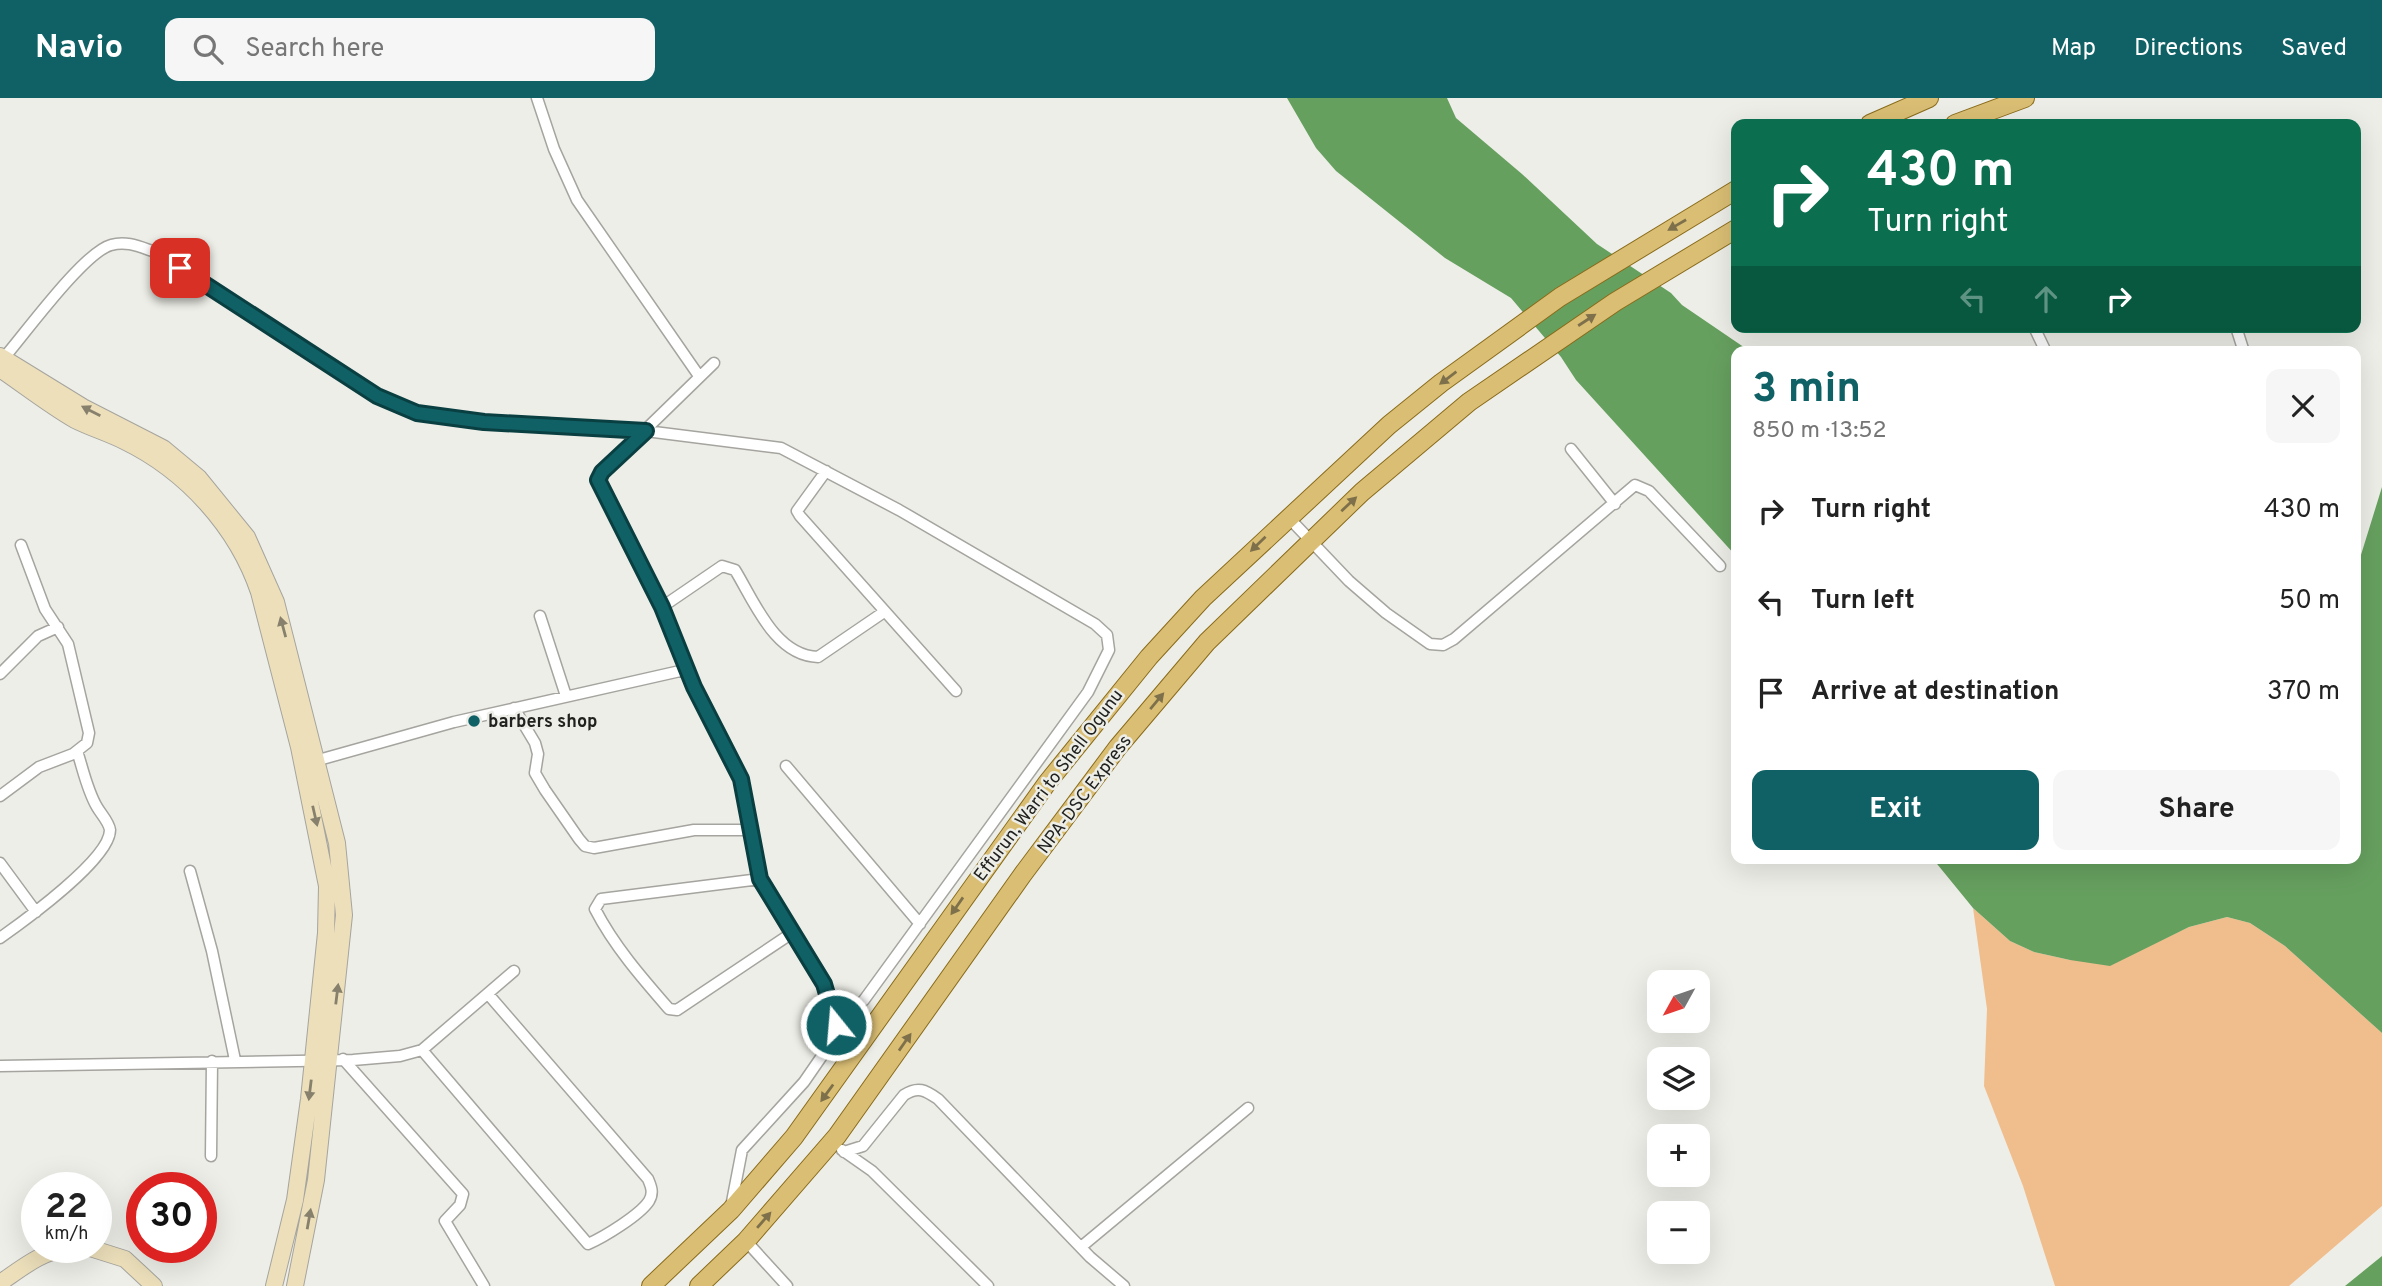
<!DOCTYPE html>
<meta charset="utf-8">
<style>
:root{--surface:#fff;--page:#f6f6f6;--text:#222;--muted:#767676;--accent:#106165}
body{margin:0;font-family:Overpass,sans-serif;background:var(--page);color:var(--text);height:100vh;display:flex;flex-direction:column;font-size:26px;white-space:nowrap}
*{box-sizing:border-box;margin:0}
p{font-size:23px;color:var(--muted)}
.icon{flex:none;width:38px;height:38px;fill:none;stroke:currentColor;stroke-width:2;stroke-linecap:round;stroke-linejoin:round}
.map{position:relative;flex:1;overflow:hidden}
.drawer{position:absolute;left:1731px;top:248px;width:630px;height:518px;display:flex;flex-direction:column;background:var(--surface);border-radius:14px;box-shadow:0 7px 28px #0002}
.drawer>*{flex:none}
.banner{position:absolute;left:1731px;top:21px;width:630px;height:214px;border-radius:14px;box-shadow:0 7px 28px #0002;background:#0b6e4f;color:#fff;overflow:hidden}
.needle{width:46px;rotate:230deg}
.controls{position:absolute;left:1647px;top:872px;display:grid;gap:14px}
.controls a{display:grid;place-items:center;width:63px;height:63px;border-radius:14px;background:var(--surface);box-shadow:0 7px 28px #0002;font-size:35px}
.speed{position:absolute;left:21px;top:1074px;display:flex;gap:14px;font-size:35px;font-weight:700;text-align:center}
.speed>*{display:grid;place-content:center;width:91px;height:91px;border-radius:50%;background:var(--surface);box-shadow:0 7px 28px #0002;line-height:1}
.speed small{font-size:18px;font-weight:400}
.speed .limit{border:10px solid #d22;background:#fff;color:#111}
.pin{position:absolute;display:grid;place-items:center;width:60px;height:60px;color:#fff;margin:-30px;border-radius:14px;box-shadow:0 4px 10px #0006}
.me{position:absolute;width:77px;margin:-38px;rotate:343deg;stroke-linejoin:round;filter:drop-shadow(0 0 5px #0008)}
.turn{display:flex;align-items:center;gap:24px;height:147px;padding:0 21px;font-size:32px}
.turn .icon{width:91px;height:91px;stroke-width:2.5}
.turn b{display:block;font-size:49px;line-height:60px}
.lanes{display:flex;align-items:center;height:66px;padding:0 21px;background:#0003;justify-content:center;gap:35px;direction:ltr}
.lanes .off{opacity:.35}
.round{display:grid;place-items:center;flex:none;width:74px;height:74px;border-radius:14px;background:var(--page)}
.summary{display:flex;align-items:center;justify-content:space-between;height:119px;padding:0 21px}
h1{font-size:42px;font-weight:700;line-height:52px;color:var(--accent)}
.button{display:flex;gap:14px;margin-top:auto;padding:14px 21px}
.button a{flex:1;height:80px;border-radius:14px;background:var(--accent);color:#fff;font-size:28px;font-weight:700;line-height:80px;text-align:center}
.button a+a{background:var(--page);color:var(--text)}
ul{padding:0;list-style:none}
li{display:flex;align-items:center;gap:21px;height:91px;padding:0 21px}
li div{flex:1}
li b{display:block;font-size:26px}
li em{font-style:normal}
header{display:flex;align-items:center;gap:42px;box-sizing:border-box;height:98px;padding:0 35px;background:var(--accent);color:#fff}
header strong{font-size:33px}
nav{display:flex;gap:38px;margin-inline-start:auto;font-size:24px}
.search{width:490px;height:63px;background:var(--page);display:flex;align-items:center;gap:18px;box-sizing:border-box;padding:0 24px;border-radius:14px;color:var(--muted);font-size:26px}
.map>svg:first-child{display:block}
.green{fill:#f0be8d}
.water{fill:#66a05f}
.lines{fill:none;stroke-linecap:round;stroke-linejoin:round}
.street-casing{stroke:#a5a49f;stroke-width:13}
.secondary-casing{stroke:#a5a49f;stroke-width:18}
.primary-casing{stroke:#896b1a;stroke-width:20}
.street{stroke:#fff;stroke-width:10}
.secondary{stroke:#ecdfba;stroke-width:16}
.primary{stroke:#dabe74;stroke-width:18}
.oneway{fill:#7e704a}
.oneway2{fill:#86806c}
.route-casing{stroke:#0a3f42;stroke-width:18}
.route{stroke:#106165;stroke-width:12}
.poi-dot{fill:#106165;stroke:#eeeee8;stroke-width:2.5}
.labels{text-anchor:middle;stroke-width:5;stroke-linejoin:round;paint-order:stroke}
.poi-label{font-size:18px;font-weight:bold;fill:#21211f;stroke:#eeeee8;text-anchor:start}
.street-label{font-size:18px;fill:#21211f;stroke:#eeeee8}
</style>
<header>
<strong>Navio</strong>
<div class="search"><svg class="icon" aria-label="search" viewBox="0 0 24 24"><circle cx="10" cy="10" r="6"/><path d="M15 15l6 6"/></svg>Search here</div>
<nav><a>Map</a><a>Directions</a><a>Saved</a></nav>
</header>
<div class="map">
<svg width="2382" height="1188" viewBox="0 0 2382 1188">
<rect width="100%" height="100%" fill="#eeeee8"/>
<path class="green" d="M1973 810 2010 843 2034 854 2070 862 2153 846 2189 829 2227 819 2250 825 2285 848 2382 935V1108L2289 1188H2055L2023 1088 1984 988 1987 911Z"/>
<path class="water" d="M1287 0H1447L1456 20 1522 76 1597 146 1671 195 1682 207 1751 254H1736V458L1576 282 1561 259 1511 200 1445 160 1336 73 1316 50Z
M2382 389V935L2285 848 2250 825 2227 819 2189 829 2110 868 2070 862 2034 854 2010 843 1973 810 1933 761H2356V473Z
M2382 1158V1188H2345Z"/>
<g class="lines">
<g class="street-casing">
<path id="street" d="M537 0 554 51 577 102 699 278
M2034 229 2046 254
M2236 229 2244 254
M3 261C24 237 84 154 111 147 128 142 142 150 158 155L377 298 417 315 484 324 545 325 646 333 781 350 899 412 1095 526 1107 537 1109 552 1088 594 864 902 836 927
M714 265 602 374 598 382 662 509 693 589 741 681 760 781 824 886 836 927 824 955 804 984 742 1052 731 1109
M1571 351 1615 406
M826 373 797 413 800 418 956 593
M1288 419 1349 483 1386 515 1430 546 1443 547 1454 541 1635 387 1649 393 1720 468
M662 509 722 468 735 472C754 503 775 558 818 559L884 514
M540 518 566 598
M0 576 38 538 58 529
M514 610 535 645 538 656 535 675 545 692 579 741 585 748 594 750 694 732H750
M315 663 454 624 689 571
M786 668 920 826
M0 698 39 669 73 656 87 645 89 635 68 546 45 511 21 447
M0 765 36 814
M190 773 212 853 235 962
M760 781 601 801 595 811C614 848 642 880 669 911L677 912 792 835
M0 840C24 823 110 761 110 732 109 724 101 716 97 709 87 692 83 671 77 653
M422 952 588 1146C604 1139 640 1117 649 1103 654 1095 651 1088 648 1081L488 896
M343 961 463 1096 460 1107 445 1123 484 1188
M0 968 353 962 400 958 422 952 514 873
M842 1052 872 1073 988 1188
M844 1054 863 1048 904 997C918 988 925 992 938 1001L1090 1159 1124 1188
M211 1058 212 963
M746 1143 787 1188
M1081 1149 1248 1010"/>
</g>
<g class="secondary-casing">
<path id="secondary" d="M0 258 83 309 163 350 199 380 247 439 276 504 337 745 344 817 316 1082 295 1188
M0 271C25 288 49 307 75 322 91 330 108 335 124 343 186 373 237 429 259 494L299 649 327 788 326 835 309 1001 295 1102 274 1188
M90 1150 125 1161 154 1188
M0 1185C22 1170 42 1153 69 1150"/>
</g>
<g class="primary-casing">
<path id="primary" d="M1870 26 1929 0
M1955 26 2025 0
M651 1188 731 1112 794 1039 1047 685 1149 559 1203 500 1389 327 1441 285 1560 199 1736 92
M699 1188 746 1143 837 1038 1023 776 1118 649 1207 544 1362 394 1469 304 1615 204 1736 131"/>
</g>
<use href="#street" class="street"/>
<use href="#secondary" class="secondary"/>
<use href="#primary" class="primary"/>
</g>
<defs><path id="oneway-solid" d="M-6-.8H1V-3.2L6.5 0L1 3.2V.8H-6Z" transform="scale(1.75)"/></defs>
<g class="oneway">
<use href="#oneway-solid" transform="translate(1677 127) rotate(150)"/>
<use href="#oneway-solid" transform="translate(1587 222) rotate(-33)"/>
<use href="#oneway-solid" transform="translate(1448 280) rotate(143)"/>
<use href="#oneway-solid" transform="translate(1349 406) rotate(-43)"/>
<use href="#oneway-solid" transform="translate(1258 446) rotate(136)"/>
<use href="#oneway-solid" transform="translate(1157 603) rotate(-50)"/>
<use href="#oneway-solid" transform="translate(957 808) rotate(125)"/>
<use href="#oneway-solid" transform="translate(905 944) rotate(-55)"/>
<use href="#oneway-solid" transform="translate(827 995) rotate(126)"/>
<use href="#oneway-solid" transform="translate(764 1122) rotate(-49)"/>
</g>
<g class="oneway2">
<use href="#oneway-solid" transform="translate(91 313) rotate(-153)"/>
<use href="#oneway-solid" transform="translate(283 529) rotate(-105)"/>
<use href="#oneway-solid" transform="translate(315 718) rotate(77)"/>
<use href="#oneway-solid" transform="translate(337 896) rotate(-83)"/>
<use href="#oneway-solid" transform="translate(310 992) rotate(97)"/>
<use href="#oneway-solid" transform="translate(309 1121) rotate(-80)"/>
</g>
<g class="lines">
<g class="route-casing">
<path id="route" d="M180 170 377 298 417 315 484 324 646 333 602 374 598 382 662 509 694 589 741 681 760 781 824 886 836 927"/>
</g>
<use href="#route" class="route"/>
</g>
<circle class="poi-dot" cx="474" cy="623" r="7"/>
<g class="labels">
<g class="poi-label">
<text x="488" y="629">barbers shop</text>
</g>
<g class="street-label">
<text transform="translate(1048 687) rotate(-53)" y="6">Effurun, Warri to Shell Ogunu</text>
<text transform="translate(1084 696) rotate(-53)" y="6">NPA-DSC Express</text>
</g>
</g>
</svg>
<div class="controls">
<a><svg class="needle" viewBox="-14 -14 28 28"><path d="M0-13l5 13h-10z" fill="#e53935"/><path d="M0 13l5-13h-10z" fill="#767676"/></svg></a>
<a><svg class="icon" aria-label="layers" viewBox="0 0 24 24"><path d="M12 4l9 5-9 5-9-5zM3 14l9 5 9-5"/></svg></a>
<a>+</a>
<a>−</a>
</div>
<div class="speed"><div>22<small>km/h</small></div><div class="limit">30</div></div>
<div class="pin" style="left:180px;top:170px;background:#d93025"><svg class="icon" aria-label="arrive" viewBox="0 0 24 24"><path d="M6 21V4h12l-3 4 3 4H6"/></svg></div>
<svg class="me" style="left:836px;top:927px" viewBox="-20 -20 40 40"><circle r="17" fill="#106165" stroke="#fff" stroke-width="3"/><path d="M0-11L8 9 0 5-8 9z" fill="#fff"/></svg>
<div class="banner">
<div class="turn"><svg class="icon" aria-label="right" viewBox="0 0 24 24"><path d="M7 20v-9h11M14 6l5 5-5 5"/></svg><div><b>430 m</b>Turn right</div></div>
<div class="lanes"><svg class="icon off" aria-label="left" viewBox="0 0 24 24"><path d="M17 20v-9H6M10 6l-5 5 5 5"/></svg><svg class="icon off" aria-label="ahead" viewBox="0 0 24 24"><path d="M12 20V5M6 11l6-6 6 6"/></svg><svg class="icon" aria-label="right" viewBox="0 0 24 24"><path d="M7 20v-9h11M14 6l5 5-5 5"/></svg></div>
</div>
<section class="drawer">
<div class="summary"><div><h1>3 min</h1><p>850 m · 13:52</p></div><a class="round"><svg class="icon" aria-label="close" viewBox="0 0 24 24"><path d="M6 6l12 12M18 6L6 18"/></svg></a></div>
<ul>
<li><svg class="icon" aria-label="right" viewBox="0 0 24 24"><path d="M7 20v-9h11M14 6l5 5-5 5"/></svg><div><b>Turn right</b></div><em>430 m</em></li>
<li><svg class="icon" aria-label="left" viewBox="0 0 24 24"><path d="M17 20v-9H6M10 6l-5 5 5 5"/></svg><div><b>Turn left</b></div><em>50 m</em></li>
<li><svg class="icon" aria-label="arrive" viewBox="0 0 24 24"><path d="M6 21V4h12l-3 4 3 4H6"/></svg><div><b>Arrive at destination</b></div><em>370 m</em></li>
</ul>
<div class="button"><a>Exit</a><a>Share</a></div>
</section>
</div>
